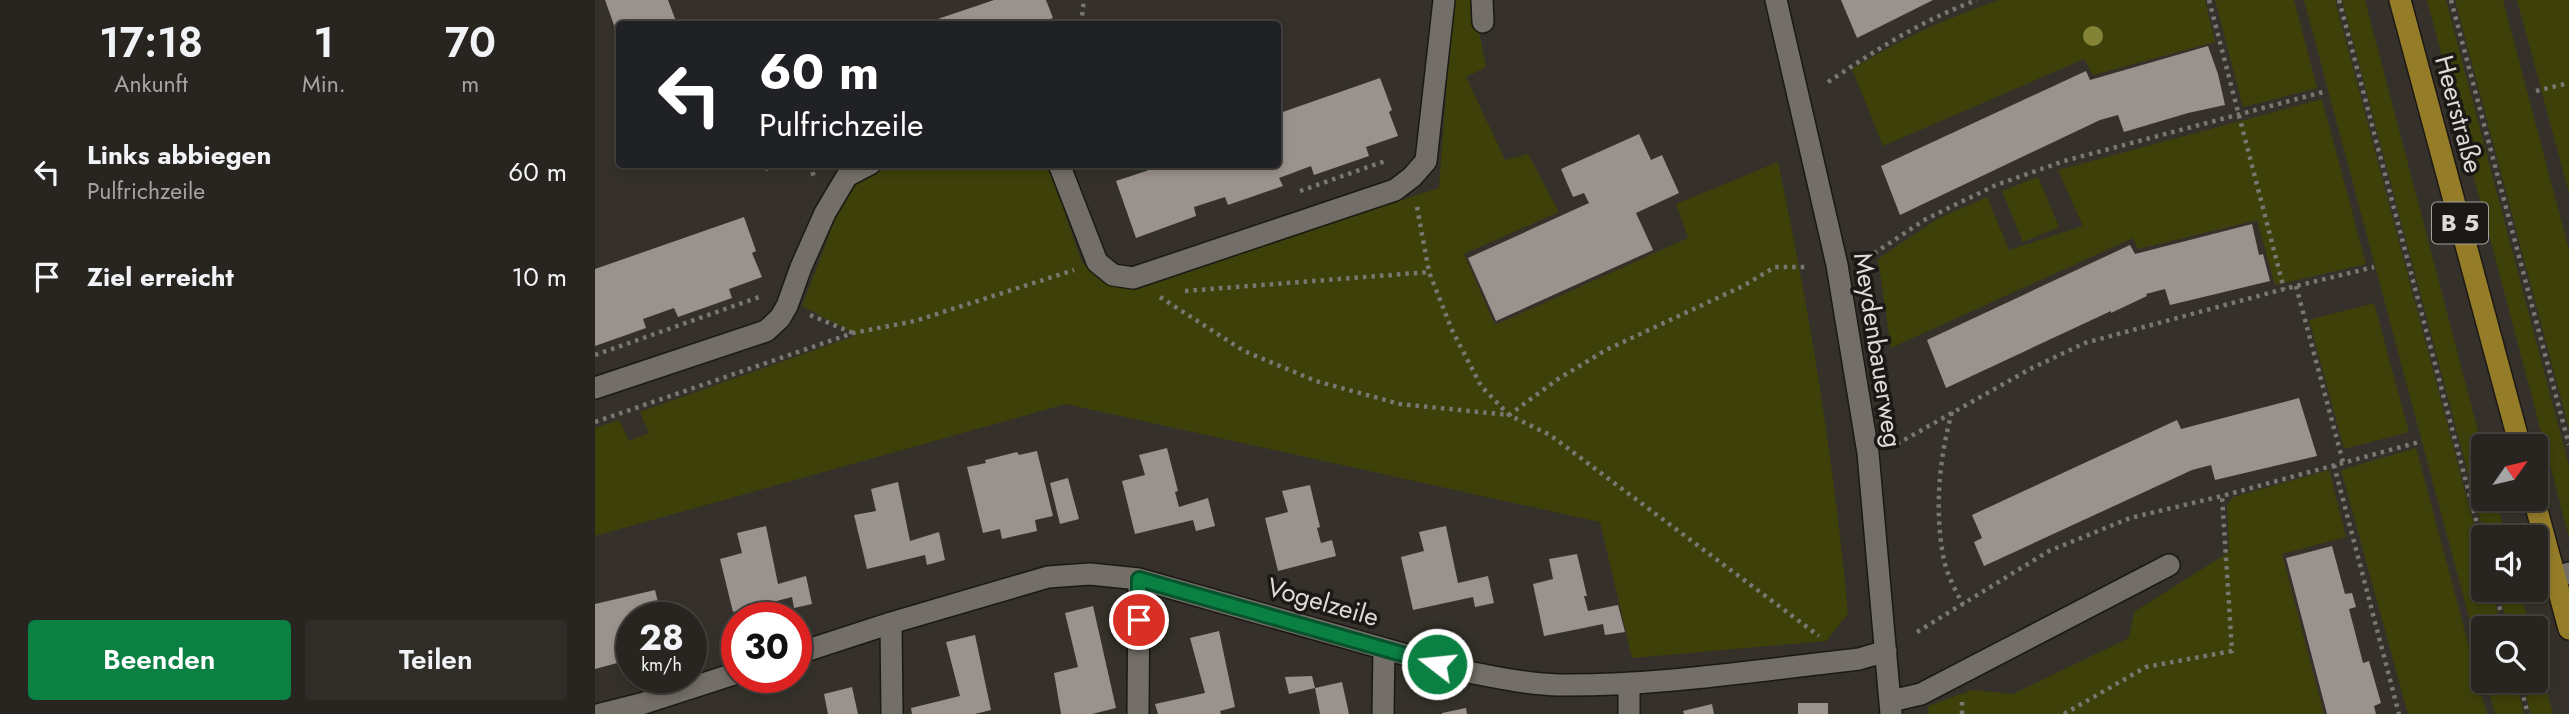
<!DOCTYPE html>
<html lang="de">
<meta charset="utf-8">
<style>
:root{--surface:#282520;--page:#302d29;--text:#f1f3f6;--muted:#a5a5a5;--line:#44423e;--accent:#0b8043}
body{margin:0;font-family:Jost,sans-serif;background:var(--page);color:var(--text);height:100vh;display:flex;flex-direction:column;font-size:26px;white-space:nowrap}
*{box-sizing:border-box;margin:0}
p{font-size:23px;color:var(--muted)}
.icon{flex:none;width:38px;height:38px;fill:none;stroke:currentColor;stroke-width:2;stroke-linecap:round;stroke-linejoin:round}
.map{position:relative;flex:1;overflow:hidden}
.drawer{display:flex;flex-direction:column;background:var(--surface);width:595px}
.drawer>*{flex:none}
.guide{position:absolute;left:21px;top:21px;width:665px;height:147px;border-radius:7px;box-shadow:0 4px 10px #0003,0 0 0 2px var(--line);background:#202124;color:#fff;overflow:hidden}
.needle{width:46px;rotate:56deg}
.fabs{position:absolute;left:1876px;top:434px;display:grid;gap:14px}
.fabs a{display:grid;place-items:center;width:77px;height:77px;border-radius:7px;background:var(--surface);box-shadow:0 4px 10px #0003,0 0 0 2px var(--line);font-size:35px}
.speed{position:absolute;left:21px;top:602px;display:flex;gap:14px;font-size:35px;font-weight:700;text-align:center}
.speed>*{display:grid;place-content:center;width:91px;height:91px;border-radius:50%;background:var(--surface);box-shadow:0 4px 10px #0003,0 0 0 2px var(--line);line-height:1}
.speed small{font-size:18px;font-weight:400}
.speed .limit{border:10px solid #d22;background:#fff;color:#111}
.pin{position:absolute;display:grid;place-items:center;width:60px;height:60px;color:#fff;margin:-30px;border:4px solid #fff;border-radius:50%;box-shadow:0 2px 7px #0007}
.me{position:absolute;width:77px;margin:-38px;rotate:286deg;stroke-linejoin:round;filter:drop-shadow(0 0 5px #0008)}
.turn{display:flex;align-items:center;gap:24px;height:147px;padding:0 28px;font-size:32px}
.turn .icon{width:91px;height:91px;stroke-width:2.5}
.turn b{display:block;font-size:49px;line-height:60px}
.eta{display:flex;justify-content:space-evenly;align-items:center;height:119px;text-align:center}
.eta b{font-size:42px;font-weight:600;line-height:49px}
.primary-button{display:flex;gap:14px;margin-top:auto;padding:14px 28px}
.primary-button a{flex:1;height:80px;border-radius:7px;background:var(--accent);color:#fff;font-size:28px;font-weight:600;line-height:80px;text-align:center}
.primary-button a+a{background:var(--page);color:var(--text)}
ul{padding:0;list-style:none}
li{display:flex;align-items:center;gap:21px;height:105px;padding:0 28px}
li div{flex:1}
li b{display:block;font-size:26px}
li em{font-style:normal}
main{display:flex;flex:1;min-height:0}
.map>svg:first-child{display:block}
.green{fill:#3e400a}
.building{fill:#9a928d}
.lines{fill:none;stroke-linecap:round;stroke-linejoin:round}
.minor-casing{stroke:#1c1813;stroke-width:24}
.major-casing{stroke:#1c1813;stroke-width:24}
.path{stroke:#7a7671;stroke-width:4.5;stroke-dasharray:3.5 5;stroke-linecap:butt}
.minor{stroke:#736e67;stroke-width:21}
.major{stroke:#957c29;stroke-width:21}
.tree{fill:#838435}
.route-casing{stroke:#07532c;stroke-width:18}
.route{stroke:#0b8043;stroke-width:12}
.labels{text-anchor:middle;stroke-width:7;stroke-linejoin:round;paint-order:stroke}
.shield{fill:#1b1916;stroke:#a4a19d;stroke-width:2}
.shield-label{font-size:24px;font-weight:bold;fill:#dedbd7}
.street-label{font-size:26px;fill:#dedbd7;stroke:#1b1916}
</style>
<main>
<section class="drawer">
<div class="eta">
<div><b>17:18</b><p>Ankunft</p></div>
<div><b>1</b><p>Min.</p></div>
<div><b>70</b><p>m</p></div>
</div>
<ul>
<li><svg class="icon" aria-label="left" viewBox="0 0 24 24"><path d="M17 20v-9H6M10 6l-5 5 5 5"/></svg><div><b>Links abbiegen</b><p>Pulfrichzeile</p></div><em>60 m</em></li>
<li><svg class="icon" aria-label="arrive" viewBox="0 0 24 24"><path d="M6 21V4h12l-3 4 3 4H6"/></svg><div><b>Ziel erreicht</b></div><em>10 m</em></li>
</ul>
<div class="primary-button"><a>Beenden</a><a>Teilen</a></div>
</section>
<div class="map">
<svg width="1974" height="714" viewBox="0 0 1974 714">
<rect width="100%" height="100%" fill="#35312a"/>
<path class="green" d="M858 0H878L891 67 871 77 910 160 933 154 964 212 869 254 900 325 1093 238 1081 204 1183 162C1215 312 1239 462 1253 614L1231 641 1037 658 1005 522 471 404 0 536V428L24 420 34 441 54 433 45 412 262 335 207 306 251 191 275 173 301 164 453 165 487 263 534 287 844 188Z
M1405 0H1610L1620 42 1498 75 1489 59 1288 146 1257 69C1307 39 1350 18 1405 0Z
M1620 0H1699L1722 88 1648 107Z
M1709 0H1740L1888 559V590H1896L1907 628H1888V670Z
M1747 0H1770L1888 450V499H1901L1911 537H1890Z
M1832 0H1851L1974 466V537Z
M1860 0H1908L1974 250V429Z
M1922 0H1974V193Z
M1727 99 1771 264 1680 285 1662 220 1543 249 1538 238 1296 348 1283 259 1342 219 1392 197 1414 250 1488 226 1463 170Z
M1443 177 1464 227 1428 242 1407 191Z
M1779 303 1814 432 1749 449 1714 320Z
M1821 448 1892 714H1813L1746 470Z
M1734 470 1751 537 1687 554 1729 714H1334L1333 706 1377 690 1418 694 1534 638 1539 612 1634 552 1632 505 1638 497Z
M1903 590H1925L1935 628H1914Z
M1941 649 1958 714H1936L1927 681H1941Z
M1891 681H1921L1929 714H1900Z"/>
<path class="building" d="M10 0H73L82 24H24V39Z
M399 0H451L458 18 455 19 457 24H328Z
M1246 0H1338L1262 38Z
M1613 46 1623 74 1630 105 1593 113 1529 132 1523 115 1505 120 1305 215 1286 166 1491 71 1495 80Z
M785 78 797 110 794 112 803 136 771 147 774 156 719 175 716 166 684 178 688 186 633 205 630 197 599 207 601 216 541 238 521 181 554 170 552 164H682V114Z
M1044 134 1056 160 1067 155 1084 193 1041 213 1058 250 901 321 873 258 994 203 989 193 978 197 966 169Z
M149 217 161 251 157 253 167 277 134 289 137 298 83 317 79 308 48 319 51 328 0 346V269Z
M1657 224 1664 255 1668 254 1675 281 1575 305 1570 289 1551 294 1552 296 1516 313V311L1351 388 1332 340 1535 245 1540 254Z
M1704 398 1722 456 1620 480 1616 465 1597 470 1389 566 1379 542 1387 538 1377 515 1582 420 1586 429Z
M572 448 583 491 580 492 584 507 613 498 620 526 601 531 598 520 540 534 527 481 550 475 544 455Z
M442 451 458 516 440 520 442 531 407 539 405 529 388 533 372 467 391 463 390 460 422 452 424 455Z
M473 478 484 519 465 524 455 483Z
M303 482 315 541 344 532 350 560 332 565 330 555 272 569 259 515 281 511 276 489Z
M715 485 725 527 722 528 726 543 737 540 741 556 683 571 670 518 693 512 687 491Z
M171 526 183 584 211 576 217 604 199 608 197 597 138 612 125 559 147 553 142 533Z
M851 526 863 583 893 576 899 603 880 607 878 597 818 610 806 557 829 551 824 532Z
M1737 546 1750 594 1757 593 1761 607 1754 609 1768 663 1774 661 1786 703 1779 706 1781 714H1732L1691 558Z
M982 554 992 596H989L993 611 1023 605 1030 632 1010 635 1008 624 949 636 938 584 958 579 954 559Z
M60 590 67 618H37V659L0 669V604Z
M498 606 521 708 497 714H466L459 673 483 667 470 613Z
M624 631 640 707 625 711 626 714H563L560 704 610 693 595 638Z
M380 635 396 710 380 714H317L316 708 365 696 351 642Z
M717 676 720 688 694 694 690 677Z
M747 682 754 714H725L720 688Z
M257 687 263 714H233L229 694Z
M1203 703H1233V714H1203Z
M1117 704 1119 714H1089L1088 711Z
M871 708 872 714H847V713Z"/>
<g class="lines">
<g class="minor-casing">
<path id="minor" d="M887 0 888 22
M1181 0 1242 265 1273 453 1296 714
M464 164 502 262 518 275 538 278 800 190 817 177 831 161 849 0
M0 388 171 331 185 318 192 306 206 267 230 213 252 176 275 164
M1960 577 1974 573
M296 623 297 714
M201 654 296 623 453 577 495 574 544 579 868 671C899 677 932 684 964 685 1064 686 1165 670 1264 659L1291 651
M1296 701 1326 694 1574 565
M6 714 46 704 142 673
M543 714 544 579
M788 714 789 649
M1034 714V683"/>
</g>
<g class="major-casing">
<path id="major" d="M1805 0 1925 446
M1939 499 1974 629"/>
</g>
<path class="path" d="M1614 0 1689 289
M1744 0 1888 546
M1856 0 1974 445
M486 24 489 0
M1233 82C1281 50 1327 20 1382 0
M1941 91 1974 83
M166 164 168 170 183 164
M215 164 219 177
M705 191 793 160
M822 207 834 272 857 330 886 386 914 415 955 435 1224 636
M1272 258 1331 219 1401 185 1469 161 1732 91
M1701 286 1748 462
M590 291 834 272
M565 297 649 351 721 381 805 404 914 415 963 379 1011 350 1148 286 1180 267H1214
M215 315 258 333
M0 355 167 296
M1357 412C1344 459 1339 511 1349 560 1352 575 1361 591 1368 605
M0 422 258 333 320 321 479 270
M1302 444 1435 369 1490 343 1689 289 1779 267
M1739 465 1804 714
M1900 590 1910 628
M1322 632 1454 551 1535 518 1627 496 1824 442
M1924 681 1933 714
M1367 714V701
M1469 714 1551 667 1637 651 1627 496"/>
<use href="#minor" class="minor"/>
<use href="#major" class="major"/>
</g>
<circle class="tree" cx="1498" cy="36" r="10"/>
<g class="lines">
<g class="route-casing">
<path id="route" d="M544 620V579L842 664"/>
</g>
<use href="#route" class="route"/>
</g>
<g class="labels">
<rect class="shield" x="1837" y="202.5" width="56" height="41" rx="5"/>
<g class="shield-label">
<text x="1865" y="231">B 5</text>
</g>
<g class="street-label">
<text transform="translate(1864 114) rotate(75)" y="9">Heerstraße</text>
<text transform="translate(1283 350) rotate(81)" y="9">Meydenbauerweg</text>
<text transform="translate(728 602) rotate(16)" y="9">Vogelzeile</text>
</g>
</g>
</svg>
<div class="fabs">
<a><svg class="needle" viewBox="-14 -14 28 28"><path d="M0-13l5 13h-10z" fill="#e53935"/><path d="M0 13l5-13h-10z" fill="#a5a5a5"/></svg></a>
<a><svg class="icon" aria-label="sound" viewBox="0 0 24 24"><path d="M4 9h4l5-4v14l-5-4H4zM17 9q2 3 0 6"/></svg></a>
<a><svg class="icon" aria-label="search" viewBox="0 0 24 24"><circle cx="10" cy="10" r="6"/><path d="M15 15l6 6"/></svg></a>
</div>
<div class="speed"><div>28<small>km/h</small></div><div class="limit">30</div></div>
<div class="pin" style="left:544px;top:620px;background:#d93025"><svg class="icon" aria-label="arrive" viewBox="0 0 24 24"><path d="M6 21V4h12l-3 4 3 4H6"/></svg></div>
<svg class="me" style="left:842px;top:664px" viewBox="-20 -20 40 40"><circle r="17" fill="#0b8043" stroke="#fff" stroke-width="3"/><path d="M0-11L8 9 0 5-8 9z" fill="#fff"/></svg>
<div class="guide">
<div class="turn"><svg class="icon" aria-label="left" viewBox="0 0 24 24"><path d="M17 20v-9H6M10 6l-5 5 5 5"/></svg><div><b>60 m</b>Pulfrichzeile</div></div>
</div>
</div>
</main>
